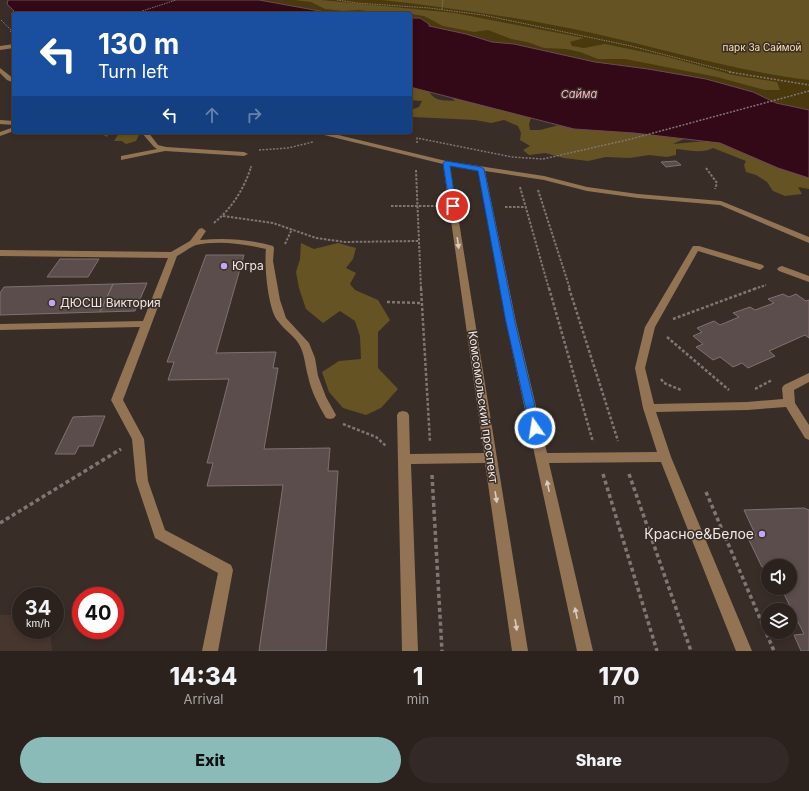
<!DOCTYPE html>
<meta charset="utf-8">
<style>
:root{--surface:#2b221e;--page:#332a27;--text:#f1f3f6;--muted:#a6a4a4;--line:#473f3c;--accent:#8bbbb9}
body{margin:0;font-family:Inter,sans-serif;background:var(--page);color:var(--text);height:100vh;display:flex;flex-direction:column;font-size:15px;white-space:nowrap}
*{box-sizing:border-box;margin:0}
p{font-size:13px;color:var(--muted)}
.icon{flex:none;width:22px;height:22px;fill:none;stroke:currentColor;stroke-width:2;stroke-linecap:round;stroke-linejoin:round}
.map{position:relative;height:651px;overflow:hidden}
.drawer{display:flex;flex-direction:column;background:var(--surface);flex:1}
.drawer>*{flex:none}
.banner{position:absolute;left:12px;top:12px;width:400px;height:122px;border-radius:4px;box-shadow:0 2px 6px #0003,0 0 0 1px var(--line);background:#1a4fa0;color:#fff;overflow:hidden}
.controls{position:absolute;left:761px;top:559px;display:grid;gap:8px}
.controls a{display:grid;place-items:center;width:36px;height:36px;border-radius:50%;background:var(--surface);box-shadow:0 2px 6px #0003,0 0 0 1px var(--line);font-size:20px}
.speed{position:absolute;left:12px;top:587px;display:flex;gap:8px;font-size:20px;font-weight:700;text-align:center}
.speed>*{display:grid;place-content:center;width:52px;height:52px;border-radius:50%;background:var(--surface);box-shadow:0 2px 6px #0003,0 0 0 1px var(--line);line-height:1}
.speed small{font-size:10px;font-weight:400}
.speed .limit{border:6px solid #d22;background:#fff;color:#111}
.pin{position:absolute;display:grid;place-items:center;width:34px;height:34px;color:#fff;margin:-17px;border:2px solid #fff;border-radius:50%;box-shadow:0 1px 4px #0007}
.me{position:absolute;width:44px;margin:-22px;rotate:347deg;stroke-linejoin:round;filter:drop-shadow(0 0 3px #0008)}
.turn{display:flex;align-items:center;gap:14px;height:84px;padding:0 20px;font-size:18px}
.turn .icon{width:52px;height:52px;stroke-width:2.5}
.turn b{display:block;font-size:28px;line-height:34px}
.lanes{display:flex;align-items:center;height:38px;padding:0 20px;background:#0003;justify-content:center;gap:20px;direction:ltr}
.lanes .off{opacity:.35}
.eta{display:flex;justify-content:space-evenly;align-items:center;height:68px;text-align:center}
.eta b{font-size:24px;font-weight:800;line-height:28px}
.action{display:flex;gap:8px;margin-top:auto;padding:8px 20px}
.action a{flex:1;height:46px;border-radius:24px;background:var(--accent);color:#111;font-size:16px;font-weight:800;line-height:46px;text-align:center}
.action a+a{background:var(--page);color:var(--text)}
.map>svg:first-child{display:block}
.built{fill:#47362e}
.green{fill:#49390c}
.forest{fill:#655323}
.water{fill:#330817;stroke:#6c4b54}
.building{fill:#5b4d4c;stroke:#80716f}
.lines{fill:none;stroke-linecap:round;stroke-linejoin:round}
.path-far4{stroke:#817772;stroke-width:1;stroke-dasharray:1.5 1;stroke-linecap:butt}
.path-far3{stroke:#817772;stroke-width:1.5;stroke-dasharray:2 1.5;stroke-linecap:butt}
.path-far2{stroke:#817772;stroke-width:2;stroke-dasharray:2.5 1.5;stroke-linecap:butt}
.path-far1{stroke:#817772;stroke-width:2.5;stroke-dasharray:3 2;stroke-linecap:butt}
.path{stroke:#817772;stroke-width:3.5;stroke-dasharray:4 3;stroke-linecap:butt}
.minor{fill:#927455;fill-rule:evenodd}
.oneway{fill:#d8cbc0}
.route{fill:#1a73e8;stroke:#114b97}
.poi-dot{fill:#c3a7f2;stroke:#392d28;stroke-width:1.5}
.labels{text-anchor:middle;stroke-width:3;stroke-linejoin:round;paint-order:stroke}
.far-park-label{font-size:10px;fill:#fae1a7;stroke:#392d28}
.far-water-label{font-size:11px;font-style:italic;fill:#f8b5c4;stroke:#392d28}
.poi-label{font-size:12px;fill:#f0e8e4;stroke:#392d28;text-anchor:start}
.street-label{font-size:12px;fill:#f0e8e4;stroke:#392d28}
.near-poi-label{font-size:14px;fill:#f0e8e4;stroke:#392d28;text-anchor:end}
</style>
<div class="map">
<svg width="809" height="651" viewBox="0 0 809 651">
<rect width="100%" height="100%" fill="#392d28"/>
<path class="built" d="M0 615H21V630H50L52 651H0Z"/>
<path class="green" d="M259 0H809V110L776 103 753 92 648 69 595 62 514 44 492 42 466 34 429 26 414 18H410V14L331 13Z"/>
<path class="forest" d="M294 0H321L455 13 584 38 570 42 572 46 584 48 605 44 668 57 733 75 777 82 780 90H765L717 77 625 59H598L580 52 566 49 544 48 527 42 511 39 488 30 474 32 443 26 424 16 410 14H389L359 10 343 11 325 9 311 2Z
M382 0H809V80C735 71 664 49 592 33 523 18 453 8 382 0Z
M410 87 428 90C435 102 443 100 455 101L450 96 531 118 529 124 530 130H540L559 125 574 129 634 133 684 139 673 144 706 141 720 143 778 168 809 178V189L798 187 802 194 785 196 773 191 767 182 756 175 746 172 744 165 746 161 713 148C703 154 687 150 676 149V155L667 157 649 155 630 158 606 157 588 161 564 158 545 153 529 155 523 150 530 146 520 140 521 133 518 126 504 120 491 123 475 120 413 117 410 119V110L419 107 422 101 410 100Z
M99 132H131L139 135 136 141 126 144 122 141H114L119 133 109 134 107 137 99 133Z
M301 243 314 249 338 243 356 248 353 259 346 268 356 273 350 284 355 290 378 300 390 320 378 332V368L398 389 381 408 366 415 343 408 329 392 322 372 339 361 361 359 360 336 355 321 340 311 323 323 306 309 299 288 296 272 300 259Z"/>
<path class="water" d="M8 0H259L331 13 355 14 14 15 11 14 14 11 7 4Z
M410 18H420L429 24V26L466 34 492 42 514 44 595 62 648 69 706 79 753 92 776 103 809 110V178L778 168 720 143 634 133 574 129 410 87Z"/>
<path class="building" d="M676 161 681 165 666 167 661 162Z
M206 255H244L216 353 276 352 273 368H278L264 449 330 448 328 471H338L326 651H259L283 485 207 486 213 463H207L229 379 168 380 174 362H167Z
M60 259H99L88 277H47Z
M147 283 135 311 100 312 113 284Z
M113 284 100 312 0 315V293L4 287Z
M783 294 789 297 796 294 806 301 809 300V338L805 335 769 351 775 356 748 368 742 363 733 367 720 357 713 360 696 347 703 344 693 336 702 332 697 328 714 321 720 325 739 317 733 313 750 307 755 310 774 303 768 299Z
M94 416H105L93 446H79L75 454H55L73 417Z
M804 508 809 510V651H801L794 635 804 634 781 588H790V566L762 567 747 536H756L744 510Z"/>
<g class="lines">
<path class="path-far4" d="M337 0 357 3 429 8 483 15 631 46 735 73
M442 9 443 0
M133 14 176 0
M1 20 11 30 10 33"/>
<path class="path-far3" d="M729 72 809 85
M417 143V138L512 157 543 159 631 139 809 91
M259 150 288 148 313 142
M251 168V166"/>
<path class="path-far2" d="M706 168 717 183 715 189
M416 170 421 289
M520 187 549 289
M538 190 570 289
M391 206H438
M505 207H526
M223 216 273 223 316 238 345 242 418 241
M214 223C232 208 244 189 251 167
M285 244 292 229
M754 289 766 285"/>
<path class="path-far1" d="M421 288 430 442
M549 288 593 442
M569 288 618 441
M387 302 421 303
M673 319 757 288
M667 337 729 390
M661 379 664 383 681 390
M755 389 772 380
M343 424 376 437 386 446"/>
<path class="path" d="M603 474 657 651
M629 474 691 651
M432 475 442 651
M706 492 774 651
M0 523 121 449"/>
<path class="minor" d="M14 44V48L0 50V46Z
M0 68 14 79V83L7 80 0 73Z
M0 120 14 121V125L0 124Z
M14 127V131L0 136V132Z
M141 132H148L158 145 166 147 244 152 248 154 244 156 165 151 121 160V156L157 149 154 147Z
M319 132H326L446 161 544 176 587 187 638 194 721 201 809 237V243L720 205 638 198 587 191 544 180 485 171 516 322 547 453 657 452 643 408 635 368 645 327 693 246H699L763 265 764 267 760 270 698 251 655 327 645 368 654 404 747 402 783 399 782 388 784 385 809 373V382L794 390 795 403 809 425V440L805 438 786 407 747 410 656 412 671 457 752 651H736L661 462 549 463 593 651H577L506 322 478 170 450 166 528 651H512L485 463 411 464 418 651H402L397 415 399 412 403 411 407 412 409 415 410 454 484 453 443 164 320 134Z
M202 228 206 231 200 240C225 238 248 239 273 246L274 248 273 261 280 300 286 318 309 343 315 358 318 376 326 397 336 415 334 418 330 419 326 418C318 404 311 391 308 376 305 366 305 356 300 346 296 337 284 330 278 321 268 310 264 265 266 249 245 244 218 240 196 245 190 247 183 253 177 256L123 400 144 439 148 481 165 530 231 565 233 570 218 651H202L218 573 155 538 136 481 132 439 111 400 140 327 0 330V324L143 321 168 258 0 256V250L171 252 190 241 199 229Z
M782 266 809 276V282L779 271 777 269 779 267Z"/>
</g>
<defs><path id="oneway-solid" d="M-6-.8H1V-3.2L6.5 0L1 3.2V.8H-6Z"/></defs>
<g class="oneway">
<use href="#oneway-solid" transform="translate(458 243) rotate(82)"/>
<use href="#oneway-solid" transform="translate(548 486) rotate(-102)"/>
<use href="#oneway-solid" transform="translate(496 497) rotate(81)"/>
<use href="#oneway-solid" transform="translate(576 613) rotate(-102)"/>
<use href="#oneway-solid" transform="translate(516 625) rotate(81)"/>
</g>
<path class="route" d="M446 161 481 167 484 169 515 322 540 428 539 430 535 432 531 430 530 428 506 322 478 171 450 166 456 206 453 208H450L443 163Z"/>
<g class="poi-dot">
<circle cx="224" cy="266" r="4"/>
<circle cx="52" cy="303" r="4"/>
<circle cx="762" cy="534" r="4"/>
</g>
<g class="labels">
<g class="far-park-label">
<text x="762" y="51">парк За Саймой</text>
</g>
<g class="far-water-label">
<text x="579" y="98">Сайма</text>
</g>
<g class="poi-label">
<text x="232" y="270">Югра</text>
<text x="60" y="307">ДЮСШ Виктория</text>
</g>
<g class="street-label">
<text transform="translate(483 407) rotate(82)" y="4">Комсомольский проспект</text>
</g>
<g class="near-poi-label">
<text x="754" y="539">Красное&amp;Белое</text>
</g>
</g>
</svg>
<div class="controls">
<a><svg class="icon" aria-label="sound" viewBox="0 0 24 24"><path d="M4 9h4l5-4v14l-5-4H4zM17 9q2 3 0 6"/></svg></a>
<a><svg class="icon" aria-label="layers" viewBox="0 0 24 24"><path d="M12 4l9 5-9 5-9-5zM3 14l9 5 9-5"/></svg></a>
</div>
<div class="speed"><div>34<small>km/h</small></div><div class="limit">40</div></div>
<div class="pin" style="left:453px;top:206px;background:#d93025"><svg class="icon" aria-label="arrive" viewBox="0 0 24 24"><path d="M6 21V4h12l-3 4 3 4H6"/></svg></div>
<svg class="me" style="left:535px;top:428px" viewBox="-20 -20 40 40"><circle r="17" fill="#1a73e8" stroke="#fff" stroke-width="3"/><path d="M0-11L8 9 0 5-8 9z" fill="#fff"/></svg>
<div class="banner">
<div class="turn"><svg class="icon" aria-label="left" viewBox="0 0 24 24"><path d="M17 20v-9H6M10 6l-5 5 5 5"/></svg><div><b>130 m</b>Turn left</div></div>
<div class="lanes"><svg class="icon" aria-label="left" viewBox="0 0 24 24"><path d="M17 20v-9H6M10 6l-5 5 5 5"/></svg><svg class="icon off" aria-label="ahead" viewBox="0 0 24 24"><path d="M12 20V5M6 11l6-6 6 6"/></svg><svg class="icon off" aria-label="right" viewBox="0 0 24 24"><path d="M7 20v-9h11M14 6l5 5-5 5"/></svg></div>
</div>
</div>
<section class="drawer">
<div class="eta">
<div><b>14:34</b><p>Arrival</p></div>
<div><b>1</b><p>min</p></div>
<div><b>170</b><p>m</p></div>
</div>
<div class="action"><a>Exit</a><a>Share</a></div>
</section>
